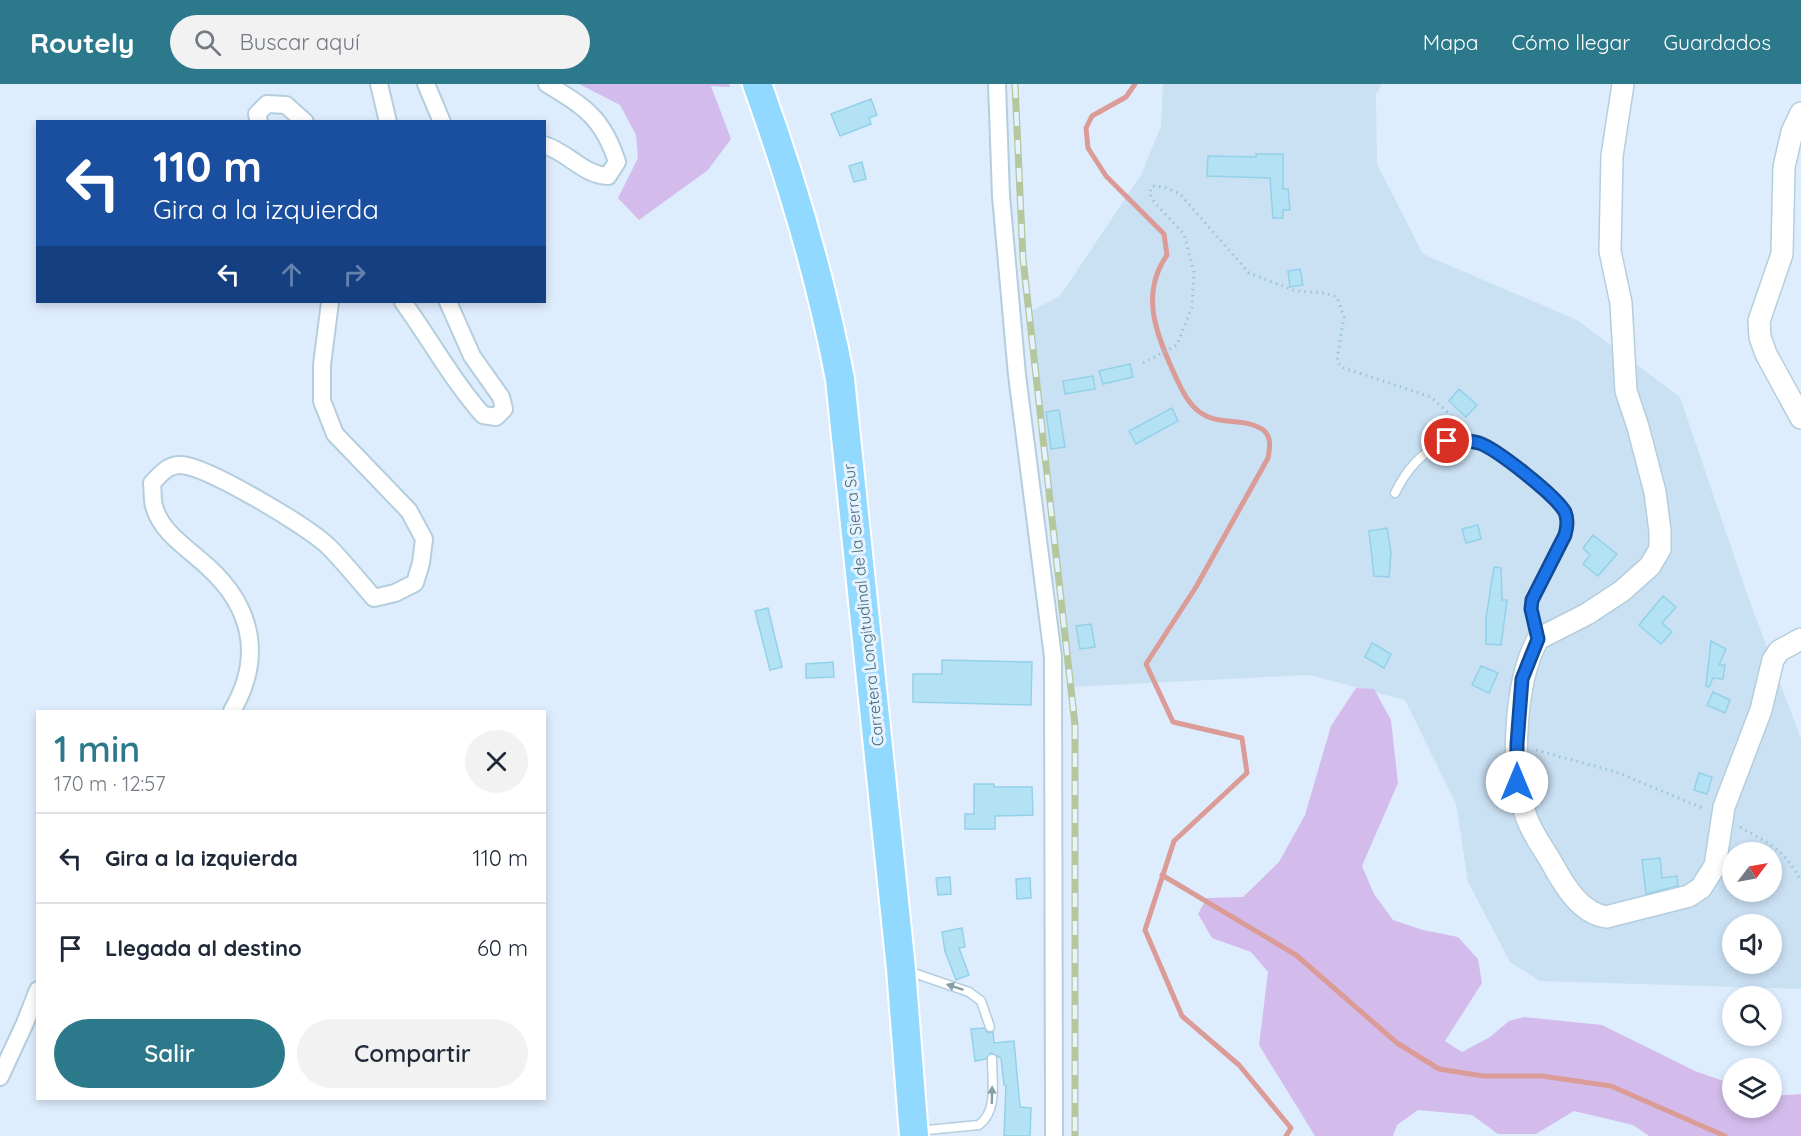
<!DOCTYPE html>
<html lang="es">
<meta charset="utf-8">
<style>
:root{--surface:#fff;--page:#f2f2f3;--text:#1f2937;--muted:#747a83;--line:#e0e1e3;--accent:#2b798b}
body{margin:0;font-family:Quicksand,sans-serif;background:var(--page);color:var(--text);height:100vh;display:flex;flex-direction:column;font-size:22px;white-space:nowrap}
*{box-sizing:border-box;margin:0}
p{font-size:20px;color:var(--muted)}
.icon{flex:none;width:33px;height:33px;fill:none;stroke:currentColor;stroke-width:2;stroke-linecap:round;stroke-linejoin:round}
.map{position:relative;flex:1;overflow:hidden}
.sheet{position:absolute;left:36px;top:626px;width:510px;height:390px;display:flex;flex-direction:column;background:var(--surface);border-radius:0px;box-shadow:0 3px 9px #0003}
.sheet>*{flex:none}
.top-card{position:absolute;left:36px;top:36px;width:510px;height:183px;border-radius:0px;box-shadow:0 3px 9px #0003;background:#1a4fa0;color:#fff;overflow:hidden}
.needle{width:39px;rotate:58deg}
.tools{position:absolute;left:1722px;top:758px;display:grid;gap:12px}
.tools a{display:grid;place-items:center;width:60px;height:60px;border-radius:50%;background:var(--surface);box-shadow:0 3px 9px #0003;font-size:30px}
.pin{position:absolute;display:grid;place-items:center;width:51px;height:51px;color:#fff;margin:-26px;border:3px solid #fff;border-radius:50%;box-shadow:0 2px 6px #0007}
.me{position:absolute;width:66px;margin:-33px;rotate:0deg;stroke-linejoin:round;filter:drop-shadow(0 0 4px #0008)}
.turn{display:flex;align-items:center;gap:21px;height:126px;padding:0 18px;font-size:27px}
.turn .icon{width:78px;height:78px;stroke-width:2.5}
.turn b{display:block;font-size:42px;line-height:51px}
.lanes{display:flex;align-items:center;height:57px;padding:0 18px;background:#0003;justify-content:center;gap:30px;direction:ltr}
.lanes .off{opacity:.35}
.round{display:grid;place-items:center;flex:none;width:63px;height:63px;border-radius:32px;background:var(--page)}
.headline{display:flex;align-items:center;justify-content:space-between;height:102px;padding:0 18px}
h1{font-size:36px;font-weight:600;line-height:45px;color:var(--accent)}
.button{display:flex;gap:12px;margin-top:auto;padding:12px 18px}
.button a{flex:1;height:69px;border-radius:36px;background:var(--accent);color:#fff;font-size:24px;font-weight:600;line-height:69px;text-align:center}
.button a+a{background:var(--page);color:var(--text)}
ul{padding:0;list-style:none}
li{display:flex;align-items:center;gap:18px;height:90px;padding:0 18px;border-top:2px solid var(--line)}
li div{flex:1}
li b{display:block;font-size:22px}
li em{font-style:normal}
header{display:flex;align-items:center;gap:36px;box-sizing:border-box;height:84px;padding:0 30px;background:var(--accent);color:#fff}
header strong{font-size:28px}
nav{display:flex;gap:33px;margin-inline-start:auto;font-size:21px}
.search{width:420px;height:54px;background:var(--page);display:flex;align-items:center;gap:15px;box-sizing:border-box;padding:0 21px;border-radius:33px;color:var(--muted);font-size:22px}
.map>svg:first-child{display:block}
.residential{fill:#cae0f3;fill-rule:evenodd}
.green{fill:#d3bcec}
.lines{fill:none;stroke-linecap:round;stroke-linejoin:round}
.stream{stroke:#db9b97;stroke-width:5}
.building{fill:#b3e2f5;stroke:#93d1e9;stroke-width:1.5}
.service-casing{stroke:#b4cedd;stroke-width:11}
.minor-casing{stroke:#b4cedd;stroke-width:20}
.tertiary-casing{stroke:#b4cedd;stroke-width:24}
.trunk-casing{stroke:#fff;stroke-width:32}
.path{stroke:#97c6d9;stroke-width:3;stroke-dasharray:1.5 4.5;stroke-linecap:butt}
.service{stroke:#fff;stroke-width:8}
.minor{stroke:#fff;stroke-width:16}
.tertiary{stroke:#fff;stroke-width:21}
.trunk{stroke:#91d9fe;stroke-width:28}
.rail-casing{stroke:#b4c79d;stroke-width:7}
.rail{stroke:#e5f2ff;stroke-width:4.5;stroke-dasharray:14;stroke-linecap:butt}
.oneway{fill:#869ea5}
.route-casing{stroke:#114b97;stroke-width:15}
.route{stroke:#1a73e8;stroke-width:10}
.labels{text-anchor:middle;stroke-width:6;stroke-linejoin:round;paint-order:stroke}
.street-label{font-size:16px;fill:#456975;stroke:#e5f2ff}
</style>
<header>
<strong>Routely</strong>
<div class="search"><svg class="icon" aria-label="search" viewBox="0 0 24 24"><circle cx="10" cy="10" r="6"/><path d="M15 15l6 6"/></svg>Buscar aquí</div>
<nav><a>Mapa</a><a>Cómo llegar</a><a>Guardados</a></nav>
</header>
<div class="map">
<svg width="1801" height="1052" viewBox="0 0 1801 1052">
<rect width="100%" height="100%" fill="#deedfe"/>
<path class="residential" d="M1163 0H1382L1376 10 1377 80 1423 170 1577 236 1680 313 1746 507 1801 655V905L1540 897 1510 878 1468 798 1456 720 1405 616 1309 591 1072 603 1029 228 1060 212 1141 91 1161 42ZM1732 768H1772V807H1732ZM1732 840H1772V879H1732Z"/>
<path class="green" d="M579 0H729L730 3 711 2 731 55 708 86 639 136 618 114 638 74 636 51 620 21Z
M1356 604 1374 605 1391 636 1398 699 1362 782 1374 810 1393 836 1423 846 1458 853 1478 875 1482 899 1445 957 1462 968 1490 953 1509 937 1524 933 1602 941 1695 987 1732 1000V1023H1772V1012L1801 1010V1052H1649L1633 1041 1574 1027 1536 1050H1498L1472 1031 1418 1026 1397 1041 1393 1052H1315L1259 961 1268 888 1251 868 1212 854 1198 830 1207 814 1243 813 1279 778 1305 731 1331 642Z"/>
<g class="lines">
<path class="stream" d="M1135 0 1126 13 1092 32 1086 44 1088 64 1106 92 1164 150 1167 171C1140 210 1156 249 1173 287 1180 302 1187 320 1201 329 1220 342 1243 333 1262 345 1272 352 1270 363 1268 374L1196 503 1146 580 1173 638 1242 654 1247 689 1174 757 1145 846 1182 932 1239 981 1291 1044 1286 1052
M1162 791 1296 871 1397 959 1439 985 1483 992H1542L1611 1002 1725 1052"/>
</g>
<path class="building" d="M871 15 877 31 869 34 871 40 840 52 831 30Z
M1256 70H1283V105H1288L1290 126H1283V134H1273L1270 94 1207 92 1208 72 1256 73Z
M862 78 866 95 854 98 849 82Z
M1300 185 1303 201 1290 203 1288 187Z
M1130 280 1133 293 1103 300 1099 287Z
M1093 292 1095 305 1065 310 1063 297Z
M1459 305 1477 321 1466 333 1449 317Z
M1172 324 1178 337 1136 360 1129 347Z
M1059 326 1065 363 1051 365 1046 328Z
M1478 441 1481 455 1466 459 1462 445Z
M1387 444 1391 469 1389 493 1374 492 1369 447Z
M1593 451 1617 470 1598 492 1583 480 1590 471 1583 464Z
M1494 483 1501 484 1502 516H1507L1501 561 1486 560V534Z
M1663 512 1676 523 1662 539 1672 548 1661 560 1639 541Z
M768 524 782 583 770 586 755 527Z
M1091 540 1095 563 1080 565 1076 542Z
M1711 557 1726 565 1719 581H1725L1723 595 1713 594 1709 603 1706 602Z
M1372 559 1391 570 1384 584 1365 573Z
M942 576 1032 578 1031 621 913 618V590H942Z
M833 578 834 593 806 594V580Z
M1481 582 1498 589 1489 609 1472 601Z
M1713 608 1730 616 1725 629 1707 621Z
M1699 689 1712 693 1707 710 1694 706Z
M974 700H994V703H1032L1033 731 995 732V745H965V730H974Z
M1660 774 1662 794 1677 792 1678 802 1646 810 1642 776Z
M950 793 951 810 938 811 936 794Z
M1030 794 1031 814 1017 815 1016 795Z
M962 844 965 863 959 864 969 891 956 896 945 867 942 848Z
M984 944 988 949 993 948 994 959 1014 957 1020 1023 1031 1024 1030 1052H1004L1006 1001H1004L1001 974 991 969 986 975 975 977 971 945Z"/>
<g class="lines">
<g class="service-casing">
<path id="service" d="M1395 409C1416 366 1456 338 1501 370 1512 378 1522 388 1532 397 1547 410 1567 421 1567 442 1568 457 1538 498 1532 516L1531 525 1538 553
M905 886 969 908 981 917 990 943
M917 1047 979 1041C998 1027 992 997 992 975"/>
</g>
<g class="minor-casing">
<path id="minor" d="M379 0 388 38
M426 0 442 38
M997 0 1001 112 1017 291 1053 573 1054 1052
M259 38 257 30 267 20 286 21 305 38
M544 61C568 68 583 91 608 92L617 78C603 34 585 23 547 0
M403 218C430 255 452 296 483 331L496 333 504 325 501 313 472 272 448 218
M232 627C263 574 253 524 208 483 189 465 161 449 154 422 152 415 153 406 152 399 161 390 168 380 182 381 210 384 307 442 328 462 344 478 359 497 374 514L395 509 415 499 421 479 424 455 409 427 335 350 322 317V281L330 218
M0 993 25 939 38 906"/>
</g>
<g class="tertiary-casing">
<path id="tertiary" d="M1623 0 1612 72 1610 167 1621 219 1626 307 1638 343 1655 408 1660 447V465L1650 482 1622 507 1587 530 1538 555C1515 596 1510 684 1525 729 1530 747 1544 765 1553 781 1565 803 1581 829 1606 833L1689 812 1701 804 1715 782 1724 723 1761 626 1773 576 1779 567 1801 555
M1801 29 1792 48 1784 83 1782 170 1759 237 1760 253 1766 270 1801 334"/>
</g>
<g class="trunk-casing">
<path id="trunk" d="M757 0C792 97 821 194 840 295L901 885 914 1052"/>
</g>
<path class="path" d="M1143 279 1177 261 1192 223 1194 188 1184 150 1155 119 1149 109 1153 102 1164 103 1180 110 1249 189 1296 207 1325 209 1337 213 1344 233 1337 276 1341 283 1431 313 1463 343
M1536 666 1616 688 1705 725
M1740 743C1771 761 1783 764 1801 797"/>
<use href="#service" class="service"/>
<use href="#minor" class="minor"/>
<use href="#tertiary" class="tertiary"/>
<use href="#trunk" class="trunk"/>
<g class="rail-casing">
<path id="rail" d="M1015 0 1023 175 1075 641V1052"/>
</g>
<use href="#rail" class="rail"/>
</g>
<defs><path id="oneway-solid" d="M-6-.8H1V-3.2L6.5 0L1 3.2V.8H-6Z" transform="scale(1.5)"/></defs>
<g class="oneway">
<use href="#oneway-solid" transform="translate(955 903) rotate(-162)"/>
<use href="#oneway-solid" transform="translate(992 1011) rotate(-89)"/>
</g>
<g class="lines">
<g class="route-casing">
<path id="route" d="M1447 357C1458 356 1468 356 1479 359 1497 365 1556 412 1565 428 1568 435 1567 444 1565 451L1532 516 1531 525 1538 555 1522 595 1517 660V698"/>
</g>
<use href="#route" class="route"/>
</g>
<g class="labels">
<g class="street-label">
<text transform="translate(863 521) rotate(-96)" y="6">Carretera Longitudinal de la Sierra Sur</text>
</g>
</g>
</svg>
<div class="tools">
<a><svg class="needle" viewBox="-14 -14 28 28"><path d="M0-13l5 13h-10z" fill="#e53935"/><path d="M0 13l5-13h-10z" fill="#747a83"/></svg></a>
<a><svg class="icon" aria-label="sound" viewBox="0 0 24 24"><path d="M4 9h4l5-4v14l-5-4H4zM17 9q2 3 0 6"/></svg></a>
<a><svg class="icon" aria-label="search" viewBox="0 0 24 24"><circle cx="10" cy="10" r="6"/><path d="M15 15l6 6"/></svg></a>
<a><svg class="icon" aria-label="layers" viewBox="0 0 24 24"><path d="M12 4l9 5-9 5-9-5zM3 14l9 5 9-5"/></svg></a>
</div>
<div class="pin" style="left:1447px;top:357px;background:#d93025"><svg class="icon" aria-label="arrive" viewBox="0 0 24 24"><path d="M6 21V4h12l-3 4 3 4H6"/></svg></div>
<svg class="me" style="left:1517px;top:698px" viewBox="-20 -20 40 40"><circle r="19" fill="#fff"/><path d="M0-13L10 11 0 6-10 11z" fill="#1a73e8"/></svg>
<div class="top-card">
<div class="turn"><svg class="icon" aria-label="left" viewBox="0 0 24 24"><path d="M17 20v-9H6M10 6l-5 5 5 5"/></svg><div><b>110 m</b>Gira a la izquierda</div></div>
<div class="lanes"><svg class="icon" aria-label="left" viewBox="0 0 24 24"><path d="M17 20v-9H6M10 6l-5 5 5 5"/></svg><svg class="icon off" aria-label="ahead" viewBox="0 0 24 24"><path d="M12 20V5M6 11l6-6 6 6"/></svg><svg class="icon off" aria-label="right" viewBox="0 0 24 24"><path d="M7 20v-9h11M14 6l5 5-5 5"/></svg></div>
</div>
<section class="sheet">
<div class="headline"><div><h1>1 min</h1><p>170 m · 12:57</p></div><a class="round"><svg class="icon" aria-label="close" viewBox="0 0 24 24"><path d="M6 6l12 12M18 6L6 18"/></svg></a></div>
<ul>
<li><svg class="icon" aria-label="left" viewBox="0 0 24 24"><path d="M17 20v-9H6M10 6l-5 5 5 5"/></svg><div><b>Gira a la izquierda</b></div><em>110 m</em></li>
<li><svg class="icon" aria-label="arrive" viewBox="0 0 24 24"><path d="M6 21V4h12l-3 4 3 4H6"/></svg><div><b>Llegada al destino</b></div><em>60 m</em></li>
</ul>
<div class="button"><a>Salir</a><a>Compartir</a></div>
</section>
</div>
